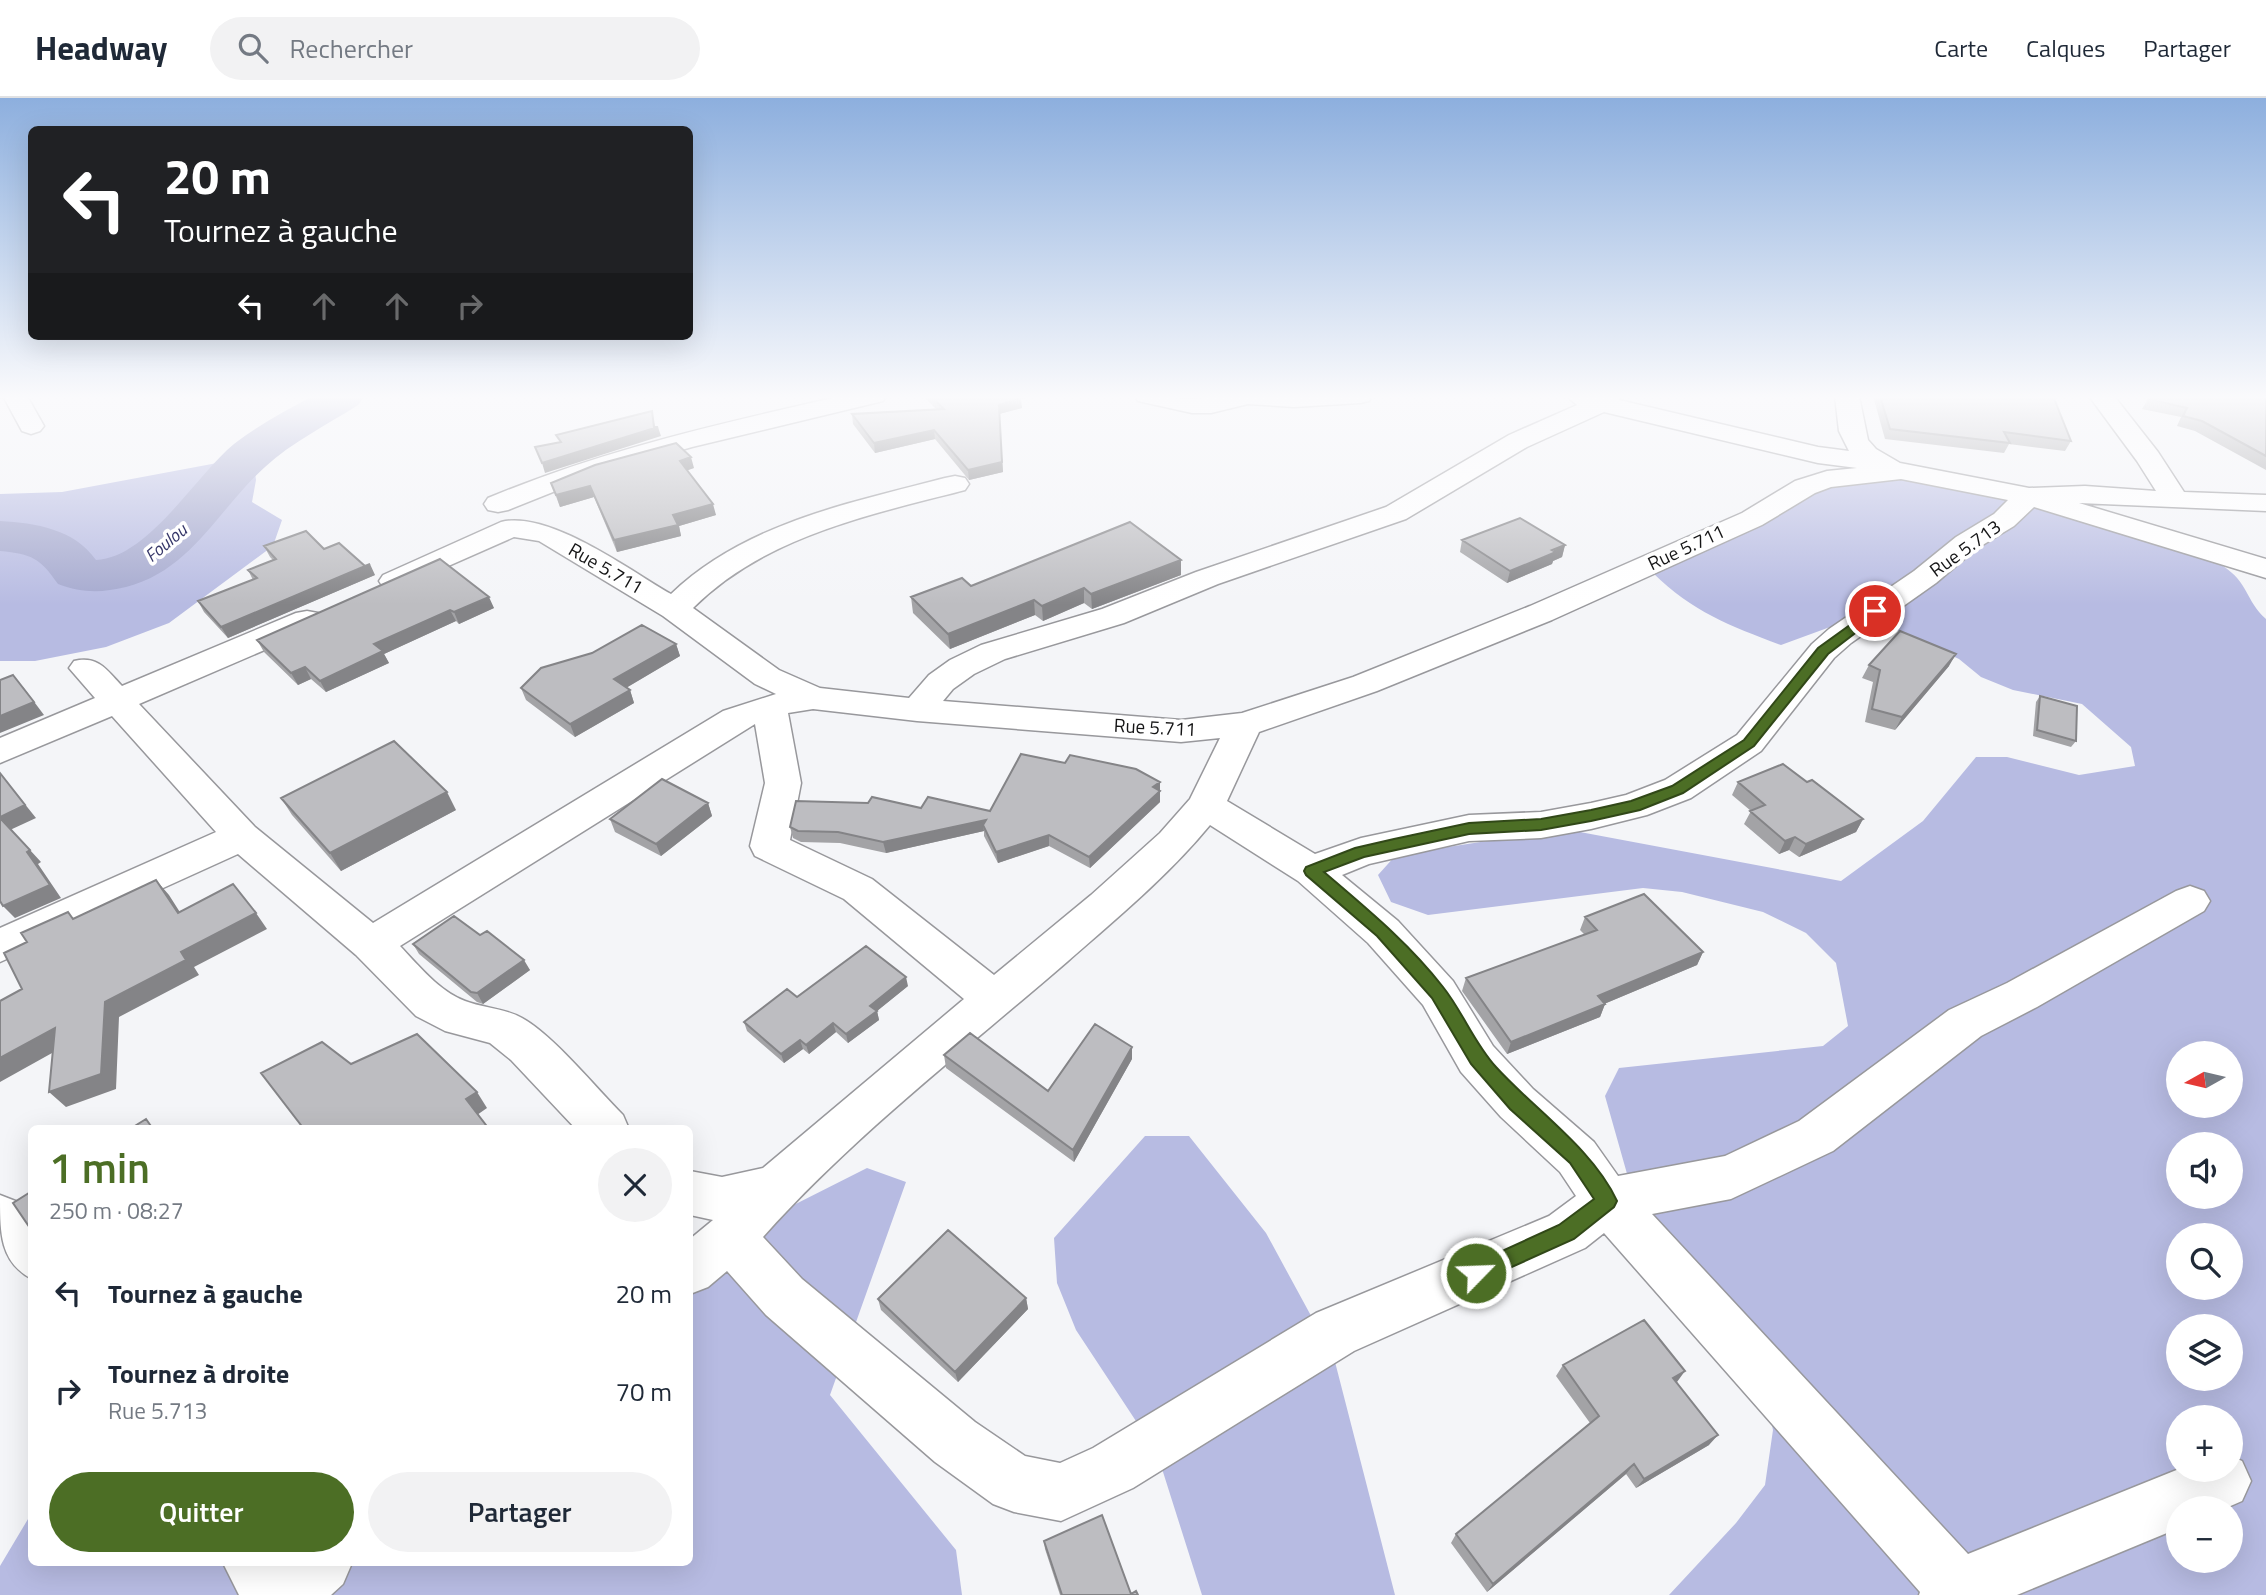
<!DOCTYPE html>
<html lang="fr">
<meta charset="utf-8">
<style>
:root{--surface:#fff;--page:#f2f2f3;--text:#1f2937;--muted:#747a83;--line:#e0e1e3;--accent:#4c6e25}
body{margin:0;font-family:"Titillium Web",sans-serif;background:var(--page);color:var(--text);height:100vh;display:flex;flex-direction:column;font-size:26px;white-space:nowrap}
*{box-sizing:border-box;margin:0}
p{font-size:23px;color:var(--muted)}
.icon{flex:none;width:38px;height:38px;fill:none;stroke:currentColor;stroke-width:2;stroke-linecap:round;stroke-linejoin:round}
.map{position:relative;flex:1;overflow:hidden}
.sheet{position:absolute;left:28px;top:1027px;width:665px;height:441px;display:flex;flex-direction:column;background:var(--surface);border-radius:10px;box-shadow:0 7px 28px #0002}
.sheet>*{flex:none}
.banner{position:absolute;left:28px;top:28px;width:665px;height:214px;border-radius:10px;box-shadow:0 7px 28px #0002;background:#202124;color:#fff;overflow:hidden}
.needle{width:46px;rotate:262deg}
.fabs{position:absolute;left:2166px;top:943px;display:grid;gap:14px}
.fabs a{display:grid;place-items:center;width:77px;height:77px;border-radius:50%;background:var(--surface);box-shadow:0 7px 28px #0002;font-size:35px}
.pin{position:absolute;display:grid;place-items:center;width:60px;height:60px;color:#fff;margin:-30px;border:4px solid #fff;border-radius:50%;box-shadow:0 2px 7px #0007}
.me{position:absolute;width:77px;margin:-38px;rotate:66deg;stroke-linejoin:round;filter:drop-shadow(0 0 5px #0008)}
.turn{display:flex;align-items:center;gap:24px;height:147px;padding:0 21px;font-size:32px}
.turn .icon{width:91px;height:91px;stroke-width:2.5}
.turn b{display:block;font-size:49px;line-height:60px}
.lanes{display:flex;align-items:center;height:66px;padding:0 21px;background:#0003;justify-content:center;gap:35px;direction:ltr}
.lanes .off{opacity:.35}
.round{display:grid;place-items:center;flex:none;width:74px;height:74px;border-radius:37px;background:var(--page)}
.headline{display:flex;align-items:center;justify-content:space-between;height:119px;padding:0 21px}
h1{font-size:42px;font-weight:600;line-height:52px;color:var(--accent)}
.primary-button{display:flex;gap:14px;margin-top:auto;padding:14px 21px}
.primary-button a{flex:1;height:80px;border-radius:42px;background:var(--accent);color:#fff;font-size:28px;font-weight:600;line-height:80px;text-align:center}
.primary-button a+a{background:var(--page);color:var(--text)}
ul{padding:0;list-style:none}
li{display:flex;align-items:center;gap:21px;height:98px;padding:0 21px}
li div{flex:1}
li b{display:block;font-size:26px}
li em{font-style:normal}
header{display:flex;align-items:center;gap:42px;box-sizing:border-box;height:98px;padding:0 35px;background:var(--surface);border-bottom:2px solid var(--line)}
header strong{font-size:33px}
nav{display:flex;gap:38px;margin-inline-start:auto;font-size:24px}
.search{width:490px;height:63px;background:var(--page);display:flex;align-items:center;gap:18px;box-sizing:border-box;padding:0 24px;border-radius:38px;color:var(--muted);font-size:26px}
.map>svg:first-child{display:block}
.forest{fill:#b7bbe2;fill-rule:evenodd}
.lines{fill:none;stroke-linecap:round;stroke-linejoin:round}
.river{fill:#a4a8ce;fill-rule:evenodd}
.minor-casing{stroke:#98989c;stroke-width:3}
.minor{fill:#fff;fill-rule:evenodd}
.wall{fill:#a3a3a6}
.shaded-wall{fill:#848487}
.building{fill:#bdbdc1;stroke:#848487;stroke-width:2}
.route{fill:#4c6e25;stroke:#314818;stroke-width:2}
.labels{text-anchor:middle;stroke-width:7;stroke-linejoin:round;paint-order:stroke}
.far-water-label{font-size:18px;font-style:italic;fill:#363769;stroke:#fff}
.street-label{font-size:19px;fill:#151516;stroke:#fff}
</style>
<header>
<strong>Headway</strong>
<div class="search"><svg class="icon" aria-label="search" viewBox="0 0 24 24"><circle cx="10" cy="10" r="6"/><path d="M15 15l6 6"/></svg>Rechercher</div>
<nav><a>Carte</a><a>Calques</a><a>Partager</a></nav>
</header>
<div class="map">
<svg width="2266" height="1497" viewBox="0 0 2266 1497">
<rect width="100%" height="100%" fill="#f4f5f8"/>
<path class="forest" d="M276 354 254 367 256 382 252 404 282 422 273 448 169 525 106 549 35 563H0V396L62 394Z
M1905 380C1991 395 2075 417 2158 445 2178 452 2205 457 2223 468 2249 485 2245 502 2266 521V1497H1669L1736 1425 1765 1387 1773 1332 1761 1278 1637 1111 1605 998 1619 970 1823 948 1848 928 1836 865 1806 835 1763 814 1682 794 1643 790 1428 817 1391 804 1378 777 1396 757 1564 731 1841 783 1923 723 1976 659H2007L2079 677 2135 668 2131 649 2082 606 2013 592 1981 579 1959 561 1899 533 1869 524 1841 525 1781 547C1730 528 1693 514 1653 475L1822 386ZM2179 956H2231V1008H2179ZM2179 1046H2231V1099H2179ZM2179 1138H2231V1190H2179ZM2179 1228H2231V1281H2179ZM2179 1320H2231V1372H2179ZM2179 1410H2231V1463H2179Z
M1145 1038H1189L1266 1135 1334 1260 1395 1497H1202L1157 1355 1076 1232 1057 1185 1054 1140Z
M867 1070 906 1084 830 1297 956 1452 962 1497H0V1468L31 1416 32 1465H690V1154L730 1139Z"/>
<g class="lines">
<path class="river" d="M312 298H365L358 307C327 327 292 344 265 369 218 411 192 472 126 489 101 495 82 495 58 486 40 460 32 456 0 453V423C36 425 74 431 96 462 148 460 196 377 234 346 258 327 286 313 312 298Z"/>
<g class="minor-casing">
<path id="minor" d="M3 298H27L44 328 40 333 31 336 22 333Z
M842 298H886L883 303 692 349 598 376 508 412 498 414 488 412 484 406 488 400C603 352 722 325 842 298Z
M1135 298 1192 301 1222 298H1372L1369 303 1360 305 1294 309 1248 306 1211 315H1192L1138 303Z
M1572 298H1622L1619 302 1818 349 1849 353 1839 333 1835 298H1859L1868 342 1876 351 1900 365 2029 390 2085 388 2156 393 2137 363 2089 298H2114L2158 354 2184 394 2266 397V413L2079 405 2266 461V480L2034 409 2014 428 1976 451 1936 485 1851 545 1834 560 1761 653 1691 700 1647 717 1591 731 1541 740 1469 743 1369 766 1342 777 1398 823 1453 883 1493 948 1533 991 1594 1044 1618 1078 1725 1058 1799 1023 1949 912 2007 885 2176 793 2190 788 2204 793 2210 803 2204 813 2037 909 1981 938 1833 1053 1731 1101 1652 1116 1968 1456 2179 1371 2231 1372V1358L2242 1363 2251 1383 2242 1403 2226 1410H2179V1430L2017 1497H1919L1920 1494 1604 1135 1585 1150 1354 1253 1133 1390 1061 1423 1014 1414 993 1406 935 1364 766 1217 727 1173 708 1189 690 1196V1141L713 1122 690 1117V1073L722 1079 763 1070 964 901 844 801 755 758 750 748 765 685 755 626 400 848C419 868 439 893 465 903 483 910 504 910 522 920 552 936 597 991 623 1017L629 1031H576L511 962 490 945 445 933 416 918 356 857 238 756 0 864V830L216 734 112 618 0 665V640L95 600 69 570 74 563C98 557 107 572 122 588L296 515 307 513 318 515 323 522 318 529 139 606 255 729 373 825 723 613 776 596 755 586 663 518 539 443 514 439 394 492 383 489 379 483 383 477 501 424C549 412 629 472 671 496 745 425 850 405 945 380L955 378 965 380 969 386 965 392C869 417 765 438 693 510L779 572 820 590 909 600 929 577 950 562 981 547 1102 511 1196 474 1386 409 1509 337 1577 307 1570 301ZM1604 314 1818 365 1857 370 1827 373 1795 383 1742 415 1530 508 1353 579 1242 615 1181 622 943 603 953 591 974 576 1005 561 1124 525 1218 486 1406 421 1527 349ZM1901 381 2008 402 1994 416 1956 439 1914 473 1829 531 1812 546 1737 637 1665 682 1626 697 1591 705 1541 714 1469 717 1361 740 1315 756 1227 703 1259 634 1377 593 1552 522 1762 427 1815 395 1831 389ZM813 611 917 623 1181 644 1220 640 1190 701 1160 735 1091 797 994 877 872 781 790 742 801 685 788 615ZM1210 727 1298 783 1368 845 1423 907 1461 974 1501 1019 1560 1074 1576 1098 1549 1118 1316 1215 1093 1350 1060 1365 1025 1358 975 1324 802 1181 763 1139C853 1038 965 952 1068 863 1117 820 1168 778 1210 727Z
M0 1097 18 1104 32 1119V1181C0 1164 0 1136 0 1097Z
M223 1465H352L343 1486 331 1497H239Z"/>
</g>
<use href="#minor" class="minor"/>
</g>
<path class="wall" d="M923 298H1019L1022 310 999 316 1003 374 969 382 935 341 875 355 853 326 852 316 936 311Z
M1873 298H2053L2071 343 2065 353 2009 346 2004 355 1885 341Z
M2266 298V372L2195 333 2177 328 2181 319 2142 311 2148 301Z
M694 370 687 372 716 417 679 428 681 438 617 454 594 399 560 409 551 385Z
M1462 442 1565 447 1562 459 1553 463 1552 466 1507 485 1460 454Z
M264 448 324 451 375 477 228 540 204 514 198 503 253 482 248 472 273 462 270 459Z
M440 461 494 510 459 526 456 523 384 556 389 565 326 594 311 581 298 587 264 554 257 542Z
M1181 462V477L1092 511 1084 505 1043 523 1035 517 950 551 913 515 911 499 971 488Z
M676 546 680 558 626 590 630 592 634 605 575 639 526 602 521 590Z
M1869 567 1949 568 1895 632 1865 624 1873 584 1862 580Z
M2040 598 2076 643 2071 649 2033 638 2036 604Z
M1160 684V704L1090 770 1049 748 998 765 984 738V733L886 755 840 745 801 744 793 740 790 729 921 710 990 713Z
M1738 684H1807L1863 721 1856 734 1799 759 1789 752 1779 756 1744 726 1751 713 1732 697Z
M281 700 456 712 341 773 292 717Z
M708 705 712 718 661 758 615 734 610 721Z
M1585 819 1703 854 1697 867 1604 906H1605L1600 919 1507 956 1462 893 1466 880 1585 837 1580 832Z
M480 837 530 872 483 906 477 904 419 856 413 846Z
M908 888 877 913 879 922 848 945 836 934 809 956 803 951 784 965 747 933 744 924 797 899Z
M944 957 1048 993 1132 961 1074 1064 946 970Z
M1026 1200 1028 1211 958 1284 881 1212 878 1201Z
M1563 1267 1677 1284 1709 1347 1636 1390 1626 1376 1487 1494 1451 1445 1456 1436 1590 1325 1556 1278Z
M1044 1443 1131 1496 1138 1497H1060L1045 1451Z"/>
<path class="shaded-wall" d="M1021 300 1022 310 999 316 1003 374 969 382 968 372 999 307Z
M652 313 655 330 658 329 661 338 545 375 542 365Z
M934 332 935 341 875 355 874 345Z
M691 359 694 370 683 374 680 363Z
M590 388 594 399 560 409 556 397Z
M713 406 716 417 679 428 681 438 617 454 614 442 673 417Z
M1565 447 1562 459 1553 463 1552 466 1507 485 1510 473Z
M1181 462V477L1092 511 1091 496Z
M370 466 375 477 228 540 221 529Z
M1084 490V505L1043 523 1042 508Z
M489 499 494 510 459 526 454 514Z
M1034 502 1035 517 950 551 948 536Z
M450 512 456 523 384 556 389 565 326 594 320 583 374 546Z
M676 546 680 558 619 594 614 581Z
M1956 556 1949 568 1895 632 1902 619Z
M305 569 311 581 298 587 291 575Z
M23 589 44 617 0 635V618Z
M630 592 634 605 575 639 570 626Z
M0 675 36 720 10 732 0 720Z
M1160 684V704L1090 770 1089 759 1153 689Z
M447 694 456 712 341 773 330 755Z
M708 705 712 718 661 758 656 746Z
M1863 721 1856 734 1799 759 1806 746Z
M986 722 983 727 984 733 886 755 883 744Z
M1049 737V748L998 765 996 754Z
M1795 739 1789 752 1779 756 1785 743Z
M30 752 41 764 38 766 61 800 15 820 3 808 27 754Z
M156 782 169 797 190 830 178 815Z
M256 815 267 831 194 869 199 877 119 919 116 991 66 1009 49 994 105 904 181 854Z
M1703 854 1697 867 1592 911 1598 898Z
M524 862 530 872 483 906 477 895Z
M906 879 908 888 877 913 879 922 848 945 846 936 870 908Z
M1605 906 1600 919 1507 956 1511 944Z
M833 925 836 934 809 956 806 947Z
M55 930 70 945 0 984V960Z
M800 942 803 951 784 965 781 956Z
M1132 949V961L1074 1064 1073 1052Z
M477 994 487 1010 477 1017 466 1001Z
M1026 1200 1028 1211 958 1284 955 1274Z
M1685 1273 1677 1284 1666 1290 1673 1280Z
M1718 1337 1709 1347 1636 1390 1644 1381Z
M1634 1366 1626 1376 1487 1494 1493 1486Z"/>
<path class="building" d="M931 298H1019L1021 300 999 307 1002 364 968 372 934 332 874 345 852 316 944 311Z
M1880 298H2053L2071 343 2004 334 2010 345 1890 331Z
M2151 298H2266V358L2202 323 2183 318 2187 310 2148 301Z
M652 313 654 329H658L542 365 535 349 561 344 556 337Z
M676 345 691 359 680 363 713 406 673 417 678 427 614 442 590 388 556 397 551 385 595 367Z
M1520 420 1565 447 1552 452 1556 454 1510 473 1462 442Z
M1130 424 1181 462 1091 496 1084 490 1042 508 1034 502 948 536 911 499 962 480 971 488Z
M306 433 324 451 339 445 365 468 370 466 221 529 198 503 257 480 248 472 276 461 264 448Z
M440 461 489 499 454 514 450 512 374 546 383 553 320 583 305 569 291 575 257 542Z
M642 527 676 546 614 581 630 592 570 626 521 590 541 570 592 555Z
M1900 533 1956 556 1902 619 1872 611 1880 572 1869 567Z
M13 577 34 604 0 618V582Z
M2040 598 2077 608 2076 643 2037 632Z
M394 643 447 694 330 755 281 700Z
M1021 656 1065 665 1070 657 1136 671 1160 684 1153 689 1160 693 1089 759 1049 737 996 754 983 727 986 722 883 744 838 734 798 733 790 729 796 703 868 705 872 699 921 710 928 699 990 713Z
M1783 666 1807 684 1812 682 1863 721 1806 746 1795 739 1785 743 1750 713 1765 707 1738 684Z
M0 675 25 707 0 719Z
M662 681 708 705 656 746 610 721Z
M0 720 30 752 27 754 50 787 3 808 0 803Z
M156 782 178 815 233 786 256 815 181 854 186 862 105 904 101 976 49 994 55 930 0 960V903L22 891 4 855 27 844 21 835 68 814 73 821Z
M1644 796 1703 854 1598 898 1605 906 1511 944 1466 880 1597 832 1585 819Z
M454 818 480 837 487 833 524 862 477 895 471 894 413 846Z
M866 848 906 879 870 908 877 913 846 936 833 925 806 947 800 942 781 956 744 924 787 891 797 899Z
M1095 926 1132 949 1073 1052 944 957 970 935 1048 993Z
M417 936 477 994 466 1001 489 1031H304L261 975 322 944 351 966Z
M146 1021 153 1031H130Z
M32 1093V1133L13 1105Z
M948 1132 1026 1200 955 1274 878 1201Z
M1644 1222 1685 1273 1673 1280 1718 1337 1644 1381 1634 1366 1493 1486 1456 1436 1599 1318 1563 1267Z
M1102 1417 1131 1496 1136 1493 1138 1497H1062L1044 1443Z"/>
<linearGradient id="sky" x2="0" y2="1"><stop stop-color="#8dafde"/><stop offset="0.59" stop-color="#fafafc"/><stop offset="1" stop-color="#fafafc" stop-opacity="0"/></linearGradient>
<rect width="2266" height="507" fill="url(#sky)"/>
<path class="route" d="M1875 509 1882 513 1880 516 1828 556 1754 648 1683 695 1640 712 1591 723 1541 732 1469 736 1364 759 1324 774C1366 810 1409 845 1443 889 1463 914 1474 945 1496 969 1534 1011 1593 1051 1617 1103L1614 1109 1574 1141 1476 1185 1469 1182 1466 1175 1469 1168 1559 1127 1594 1101 1570 1065 1510 1011 1471 966 1432 900 1377 838 1306 777 1304 773 1306 769 1355 750 1394 741 1469 725 1541 721 1591 712 1631 703 1672 688 1744 642 1818 550Z"/>
<g class="labels">
<g class="far-water-label">
<text transform="translate(166 445) rotate(-40)" y="6">Foulou</text>
</g>
<g class="street-label">
<text transform="translate(1686 449) rotate(-25)" y="7">Rue 5.711</text>
<text transform="translate(1965 450) rotate(-36)" y="7">Rue 5.713</text>
<text transform="translate(606 470) rotate(30)" y="7">Rue 5.711</text>
<text transform="translate(1155 629) rotate(3)" y="7">Rue 5.711</text>
</g>
</g>
</svg>
<div class="fabs">
<a><svg class="needle" viewBox="-14 -14 28 28"><path d="M0-13l5 13h-10z" fill="#e53935"/><path d="M0 13l5-13h-10z" fill="#747a83"/></svg></a>
<a><svg class="icon" aria-label="sound" viewBox="0 0 24 24"><path d="M4 9h4l5-4v14l-5-4H4zM17 9q2 3 0 6"/></svg></a>
<a><svg class="icon" aria-label="search" viewBox="0 0 24 24"><circle cx="10" cy="10" r="6"/><path d="M15 15l6 6"/></svg></a>
<a><svg class="icon" aria-label="layers" viewBox="0 0 24 24"><path d="M12 4l9 5-9 5-9-5zM3 14l9 5 9-5"/></svg></a>
<a>+</a>
<a>−</a>
</div>
<div class="pin" style="left:1875px;top:513px;background:#d93025"><svg class="icon" aria-label="arrive" viewBox="0 0 24 24"><path d="M6 21V4h12l-3 4 3 4H6"/></svg></div>
<svg class="me" style="left:1476px;top:1175px" viewBox="-20 -20 40 40"><circle r="17" fill="#4c6e25" stroke="#fff" stroke-width="3"/><path d="M0-11L8 9 0 5-8 9z" fill="#fff"/></svg>
<div class="banner">
<div class="turn"><svg class="icon" aria-label="left" viewBox="0 0 24 24"><path d="M17 20v-9H6M10 6l-5 5 5 5"/></svg><div><b>20 m</b>Tournez à gauche</div></div>
<div class="lanes"><svg class="icon" aria-label="left" viewBox="0 0 24 24"><path d="M17 20v-9H6M10 6l-5 5 5 5"/></svg><svg class="icon off" aria-label="ahead" viewBox="0 0 24 24"><path d="M12 20V5M6 11l6-6 6 6"/></svg><svg class="icon off" aria-label="ahead" viewBox="0 0 24 24"><path d="M12 20V5M6 11l6-6 6 6"/></svg><svg class="icon off" aria-label="right" viewBox="0 0 24 24"><path d="M7 20v-9h11M14 6l5 5-5 5"/></svg></div>
</div>
<section class="sheet">
<div class="headline"><div><h1>1 min</h1><p>250 m · 08:27</p></div><a class="round"><svg class="icon" aria-label="close" viewBox="0 0 24 24"><path d="M6 6l12 12M18 6L6 18"/></svg></a></div>
<ul>
<li><svg class="icon" aria-label="left" viewBox="0 0 24 24"><path d="M17 20v-9H6M10 6l-5 5 5 5"/></svg><div><b>Tournez à gauche</b></div><em>20 m</em></li>
<li><svg class="icon" aria-label="right" viewBox="0 0 24 24"><path d="M7 20v-9h11M14 6l5 5-5 5"/></svg><div><b>Tournez à droite</b><p>Rue 5.713</p></div><em>70 m</em></li>
</ul>
<div class="primary-button"><a>Quitter</a><a>Partager</a></div>
</section>
</div>
